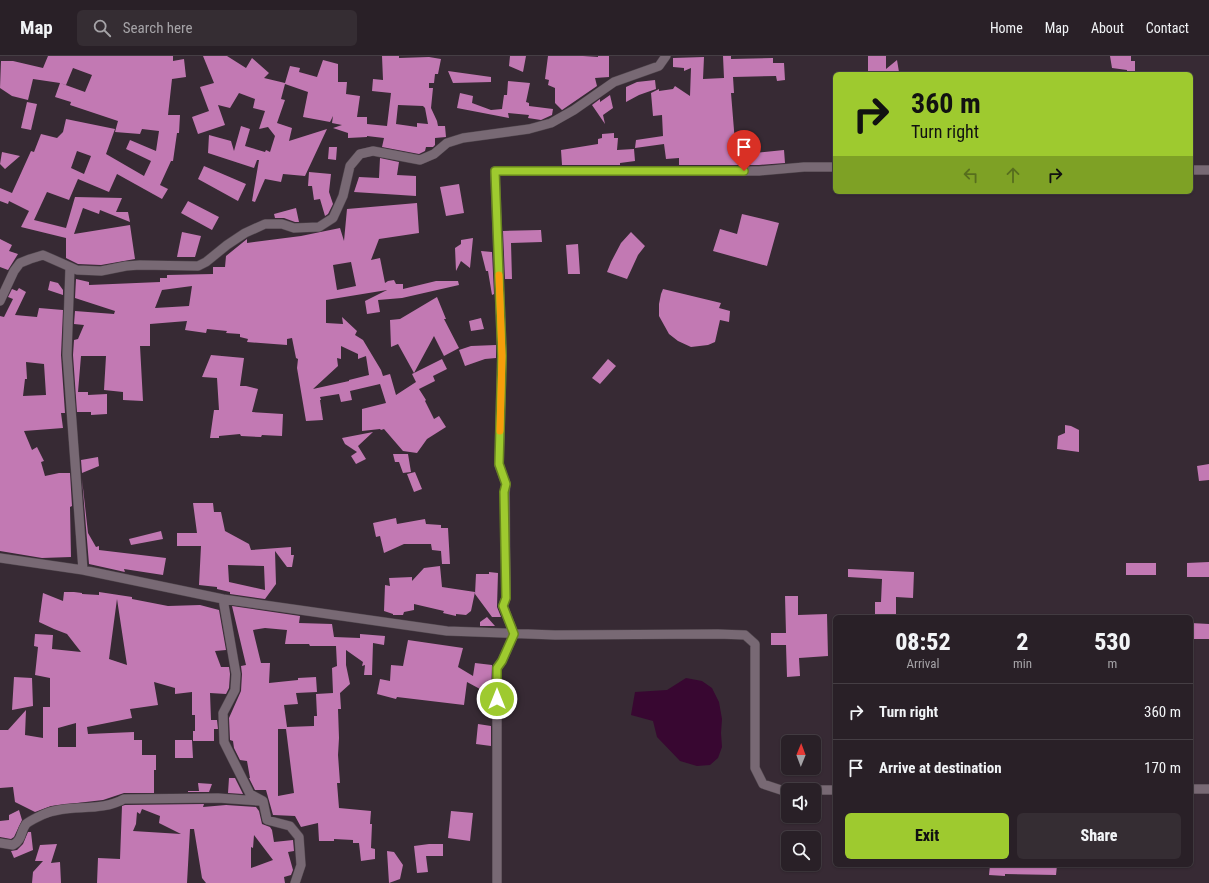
<!DOCTYPE html>
<style>
:root{--surface:#292027;--page:#352d33;--text:#f1f3f6;--muted:#a5a3a7;--line:#453e44;--accent:#9eca2f}
body{margin:0;font-family:"Roboto Condensed",sans-serif;background:var(--page);color:var(--text);height:100vh;display:flex;flex-direction:column;font-size:15px;white-space:nowrap}
*{box-sizing:border-box;margin:0}
p{font-size:13px;color:var(--muted)}
.icon{flex:none;width:22px;height:22px;fill:none;stroke:currentColor;stroke-width:2;stroke-linecap:round;stroke-linejoin:round}
.map{position:relative;flex:1;overflow:hidden}
.sheet{position:absolute;left:833px;top:559px;width:360px;height:252px;display:flex;flex-direction:column;background:var(--surface);border-radius:6px;box-shadow:0 1px 3px #0004,0 0 0 1px var(--line)}
.sheet>*{flex:none}
.top-card{position:absolute;left:833px;top:16px;width:360px;height:122px;border-radius:6px;box-shadow:0 1px 3px #0004,0 0 0 1px var(--line);background:#9eca2f;color:#111;overflow:hidden}
.needle{width:26px;rotate:1deg}
.controls{position:absolute;left:781px;top:679px;display:grid;gap:8px}
.controls a{display:grid;place-items:center;width:40px;height:40px;border-radius:6px;background:var(--surface);box-shadow:0 1px 3px #0004,0 0 0 1px var(--line);font-size:20px}
.pin{position:absolute;display:grid;place-items:center;width:34px;height:34px;color:#fff;margin:-41px -17px;border-radius:50% 50% 50% 0;rotate:-45deg;box-shadow:0 0 4px #0007}
.pin .icon{rotate:45deg}
.me{position:absolute;width:44px;margin:-22px;rotate:0deg;stroke-linejoin:round;filter:drop-shadow(0 0 3px #0008)}
.turn{display:flex;align-items:center;gap:14px;height:84px;padding:0 12px;font-size:18px}
.turn .icon{width:52px;height:52px;stroke-width:2.5}
.turn b{display:block;font-size:28px;line-height:34px}
.lanes{display:flex;align-items:center;height:38px;padding:0 12px;background:#0003;justify-content:center;gap:20px;direction:ltr}
.lanes .off{opacity:.35}
.eta{display:flex;justify-content:space-evenly;align-items:center;height:68px;text-align:center}
.eta b{font-size:24px;font-weight:800;line-height:28px}
.action{display:flex;gap:8px;margin-top:auto;padding:8px 12px}
.action a{flex:1;height:46px;border-radius:6px;background:var(--accent);color:#111;font-size:16px;font-weight:800;line-height:46px;text-align:center}
.action a+a{background:var(--page);color:var(--text)}
ul{padding:0;list-style:none}
li{display:flex;align-items:center;gap:12px;height:56px;padding:0 12px;border-top:1px solid var(--line)}
li div{flex:1}
li b{display:block;font-size:15px}
li em{font-style:normal}
header{display:flex;align-items:center;gap:24px;box-sizing:border-box;height:56px;padding:0 20px;background:var(--surface);border-bottom:1px solid var(--line)}
header strong{font-size:19px}
nav{display:flex;gap:22px;margin-inline-start:auto;font-size:14px}
.search{width:280px;height:36px;background:var(--page);display:flex;align-items:center;gap:10px;box-sizing:border-box;padding:0 14px;border-radius:6px;color:var(--muted);font-size:15px}
.map>svg:first-child{display:block}
.water{fill:#380731}
.building{fill:#c279b3;fill-rule:evenodd}
.lines{fill:none;stroke-linecap:round;stroke-linejoin:round}
.street-casing{stroke:#50464d;stroke-width:10}
.street{stroke:#786974;stroke-width:9}
.route-casing{stroke:#67831f;stroke-width:10}
.route{stroke:#9eca2f;stroke-width:7}
.slow{stroke:#f59e0b;stroke-width:7}
</style>
<header>
<strong>Map</strong>
<div class="search"><svg class="icon" aria-label="search" viewBox="0 0 24 24"><circle cx="10" cy="10" r="6"/><path d="M15 15l6 6"/></svg>Search here</div>
<nav><a>Home</a><a>Map</a><a>About</a><a>Contact</a></nav>
</header>
<div class="map">
<svg width="1209" height="827" viewBox="0 0 1209 827">
<rect width="100%" height="100%" fill="#372a34"/>
<path class="water" d="M686 622 702 625 712 632 719 646 722 663 721 677 722 691 718 702 710 709 697 710 680 705 657 681 653 665 631 659 635 636 667 634Z"/>
<path class="building" d="M48 0H173V5L184 3 186 21 172 23 168 59H180L179 77H177L173 105H171L160 129 168 133 162 143 117 118 109 136 78 123 69 144 47 136 34 164 66 172 75 141 122 142 116 156H128L130 166 100 154 99 158 83 152 74 178 130 169 135 203 101 209 78 208 66 202V182L21 171 29 155 9 145 8 148 0 145V132L12 137 31 95 34 96 41 78 57 82 63 76 66 63 115 73 106 98 144 120 151 105 126 93 130 84 156 95 159 75 142 73 140 78 115 76 118 65 70 49 71 46 55 41 60 27 33 23 28 44 12 40 0 32 1 5H13L43 12ZM73 12 92 19 85 36 60 27 66 29ZM77 95 91 100 84 118 71 112Z
M203 0H227L246 12 252 2 269 17 264 22 285 27 290 10 300 12 299 16 317 21 323 4 338 8V26H347L346 38 360 40 357 61H367V68L387 70 391 37 372 35 373 23 383 24 382 0H399V2L429 1 441 3 438 18H435L434 27H429V32H433L431 52 437 65 438 70H445L446 81 435 82V89L433 91H426L425 95 419 98 382 91 384 82 367 80V81L348 82V77L333 72 342 69 332 67 333 60 330 66 303 61 308 36 285 28 281 43 285 44 277 67 292 72 289 85 327 73 305 120 283 118 281 126 265 123 255 146 252 145 259 104H257L254 112 208 97 209 79 231 85 234 95 241 70 250 73 245 90 265 96 266 94 270 96 275 80 268 71 259 73 265 55 253 52 255 43 239 37 230 52 218 49 225 69 198 78 192 61 209 55 200 31 214 27ZM398 49 423 50 425 52 428 68 417 67V71L396 68Z
M510 0H526L523 16 509 10Z
M548 0H583L598 1V0H609V21L595 22 597 30 562 54 555 47V32L548 29 549 24 545 23Z
M723 0H731V3L773 2V7H784L785 24 777 25 776 20 733 21 734 37H731L736 99 784 94 785 107 759 109H679V102L666 103 664 88 635 92 636 84 663 80 662 59 653 60 651 37 659 33V35L673 33 675 30 690 40 691 12 684 15V12L673 11V2L704 1 703 23 724 22Z
M868 0H886V13L897 4 899 16 868 18Z
M1110 0H1131V5H1135V18H1127V14L1112 12Z
M448 15 491 21V26L453 27Z
M655 24 656 33 639 39 626 46V31L637 26Z
M508 25 530 27 526 46 529 47V50L553 53 552 59 541 64 528 62 529 59 508 57 509 62 457 52 460 37 473 40 472 47 491 54 502 53 504 39H507Z
M610 39 613 52 603 59 605 68 592 49 600 43V46Z
M27 46 37 48 31 74 21 72Z
M614 77V82H618L617 94 634 93 635 105 620 107V109H562L561 94 598 88V83L602 82V78Z
M329 91H337L336 104 328 103Z
M2 96 20 100 5 113 0 108Z
M380 102 399 106 397 119 416 120V140L354 136 359 121 379 122Z
M204 110 246 128 238 145 198 123Z
M309 116 331 118 329 136 333 148 328 158 325 160 320 143 314 144 312 130H308Z
M459 128 464 157 446 160 440 131Z
M188 145 219 161 212 174 181 157Z
M417 147 419 177 379 183 371 204 380 202 385 227 388 225 394 224 396 228H403V233L436 225H458L459 229 402 242 378 244 380 256 367 258 365 245 387 234 326 244V267L343 268 342 261 357 275 355 279 363 284 381 314 383 320 390 318 396 339 416 326 412 318 414 317 398 288 391 291 390 264 400 263 437 241 446 263H444L459 292 444 300 434 280 414 317 442 303 447 313 433 320 435 325 419 333 426 344 425 345 434 363 439 360 446 371 427 383 417 397 403 395 384 373 381 374 380 373 362 375V353L386 347 380 328 350 335 352 344 341 346 339 338 320 341 321 344H320L323 364 306 365 297 312 298 303 296 302 292 282 287 283V289L247 286 248 283 240 281V278L226 277 227 275 207 273 206 277 185 274 187 265 150 268V290H140L143 345 123 344V336L104 334 106 300H81L78 336H88V339L107 338V358L91 359V356H77L73 299 74 284 78 283 84 269 74 268 75 255 114 258 115 255 75 242 76 223 89 226V229L160 226V222H167V219L213 218V211H225L226 200 247 183V187L301 180 340 172 344 185 347 153ZM351 206 356 230 337 234 333 209ZM192 230 189 250 155 252 162 234ZM341 290 358 298V303L366 300 369 319 349 324V325L313 333 338 310 337 302 341 303Z
M296 152 299 166H295L284 162H275L274 158Z
M742 158 779 167 767 210 713 195 720 173 737 178Z
M541 174 542 186 511 187 512 223H505L503 175Z
M182 176 201 180 195 201H177Z
M631 176 645 190 638 199 627 223 607 216 611 206 621 187Z
M473 182 470 212 461 205 456 215 455 192 461 188V184Z
M0 183 12 189 9 195 18 198 8 214 0 211Z
M578 188 580 218H568L566 189Z
M481 195 492 196 494 238 492 239 488 215H486Z
M50 225 58 227 63 234V239L48 234Z
M19 232 26 236 15 259 37 261 39 252 63 254 61 299 65 357H61L63 372 24 375 32 394 37 391 44 405 41 406 45 420 59 417H70L72 450 70 451 71 501 42 502 0 495V260L4 261 13 243 8 241 12 233 17 235ZM26 306 44 308 46 339 23 340 25 323H27Z
M663 233 721 247 719 252 730 255 729 266 720 264 715 286 708 289 691 291 678 285 669 278 659 260V248L661 238Z
M481 262 484 273 471 275 469 265Z
M496 289V302L485 303 465 310 459 294 471 290Z
M211 299 244 302 240 330H246L258 333 252 356 283 358 282 380 262 379 261 381 241 380 240 378 219 380V382H210L214 354H219L217 322 202 321Z
M608 303 616 310 600 328 592 322Z
M1065 369 1071 370 1079 374V396L1057 393 1058 380 1065 377Z
M373 376 358 390 366 403 356 408 351 400 357 396 345 388 342 382Z
M393 398H408L411 416 403 417 399 406H395Z
M98 401 99 410 82 417 81 404Z
M1209 408V424L1199 425 1197 410Z
M415 416 422 433 414 436 407 418Z
M82 423 88 477 96 491 99 490V494L166 502 163 519 124 513 125 516 89 508Z
M193 447H213L214 456H221L225 475 249 488 251 494 291 491V499H294L292 511H287L275 495 276 528 265 543 230 538V536L217 533V531L199 529 201 490H177V477H197ZM228 509 264 510 265 534 229 526Z
M396 462 397 468 425 463 426 468 441 469V472H448L450 508H442L441 495 432 494 431 488H404L384 497 380 480 376 481 373 467Z
M161 475 163 483 131 489 129 483Z
M1209 506V521H1187V507Z
M1126 507H1156V519H1126Z
M440 510 442 531 475 536 471 555 466 559 456 558V560L443 557 444 555 414 548V554L404 556 403 559H393V558L384 555 385 529 390 530 389 522 412 521V525L424 512Z
M848 513 914 516 913 542 896 541V561H875V546H881L882 523 848 521Z
M489 516 498 517 497 551 501 561H492L475 538 476 518H489Z
M64 536H74L82 537V538L99 539V536L132 541V543L168 550 200 549 219 554 226 594 215 595 221 611H229L230 618 229 632 226 638 210 637 211 664H217L218 673H214V685H193V675H195V659H192V636L175 638V632L154 626 158 649 130 653 132 662 87 671 88 678 134 676V684H142V699H156V714H154V737H124L103 744 51 750 35 756 15 746 13 731 0 732V674H8L26 654 25 679 43 682V651H50V622L35 619 38 591 34 590 35 578 53 579 52 593 81 596 67 578 54 573 39 566 43 537 63 545ZM117 543 127 609 109 603ZM76 667V691H58V672Z
M785 540H798V559L827 558 828 600 799 602 800 620 787 621 786 589H771V577H786Z
M232 550 300 560 299 567 332 568 334 581 360 582V578L385 580 384 589 373 587 372 619H364L365 609 362 610 363 606 346 594V609L350 628 340 637 341 653H338L339 682 338 699 340 727H337L339 752 371 755 370 768H372L371 792 375 793V803L361 805 359 787H353V784L334 783V785H319L318 767 301 771 295 760 273 759 266 734H255L249 722H250L247 705 240 704 234 692 233 685 230 684 229 662 241 635 242 618 241 610 246 609ZM265 572 287 574 285 588H309L310 590H336L337 610 332 612 333 637 316 638 317 660H314V670L287 671 284 649 298 648 296 637 317 636 316 621 298 622V624L269 627 270 607H261L253 574ZM278 673H286L294 737 278 740Z
M487 561 495 570H480V566Z
M1191 567 1209 568V583H1191Z
M408 584 463 592 458 611 473 620 475 607 492 609 491 639 467 626 464 649 397 641 396 643 377 638 380 623 390 625 391 609 403 610Z
M14 621 32 622 33 650 12 654Z
M478 668 491 670V690L476 688Z
M175 684H192L193 702H175Z
M229 722H235L243 738 228 737Z
M198 727 212 728 209 736H188V735H199Z
M204 748 203 751 226 749 256 751 259 755 262 768 270 771 272 774 274 786 293 784 294 795 288 796 293 814 291 819 284 821 285 827H206L202 822 194 773H190L187 827H97L98 802 120 803 122 750 125 749ZM142 753 160 760 159 767 181 778 133 775 136 768 137 756 140 758ZM254 779 273 804 251 812V791L253 792Z
M19 754 22 764 14 781 11 783 0 781V765L9 764V759Z
M451 755 473 757 470 785 448 782Z
M28 776H31L33 794 14 802 11 795 17 794 23 788Z
M57 788 51 807 60 806 61 827H32L33 816 43 805H35L40 789Z
M429 788H443V800H426L428 816 417 817 414 790Z
M387 795 394 796 403 809 400 823 389 827Z
M990 809H1057L1056 819 1005 818V820L989 819Z"/>
<g class="lines">
<g class="street-casing">
<path id="street" d="M1191 114H1209
M70 211 67 299 83 514
M0 245 14 215 20 207 30 203 43 199 77 214 101 215 126 210 140 209 198 210 206 206 227 189 245 177 265 168H282L294 172 319 171 333 162 343 140 350 110 360 98 373 95 420 104 434 98 447 87 463 82 529 73 551 67 574 54 614 26 659 10 666 0
M0 502 83 514 223 543 447 575 555 579 718 578 745 579 755 588V712L763 728 781 734H788
M223 543 236 618 235 634 223 657 224 686 250 738 263 745 267 764 290 770 299 781 301 809 295 827
M1191 733H1209
M814 734H835
M0 787 13 789C23 783 20 776 26 768 29 765 38 761 42 759 68 747 99 757 124 743L218 742 259 745
M497 827V612L502 605 514 578 503 550 506 542 505 436 506 428 499 409 502 300 495 115H759L804 111H835"/>
</g>
<use href="#street" class="street"/>
</g>
<g class="lines">
<g class="route-casing">
<path id="route" d="M497 643V612L502 605 514 578 503 550 506 542 504 436 506 428 499 408 502 300 495 115H744"/>
</g>
<use href="#route" class="route"/>
<path class="slow" d="M499 219 502 300 500 375"/>
</g>
</svg>
<div class="controls">
<a><svg class="needle" viewBox="-14 -14 28 28"><path d="M0-13l5 13h-10z" fill="#e53935"/><path d="M0 13l5-13h-10z" fill="#a5a3a7"/></svg></a>
<a><svg class="icon" aria-label="sound" viewBox="0 0 24 24"><path d="M4 9h4l5-4v14l-5-4H4zM17 9q2 3 0 6"/></svg></a>
<a><svg class="icon" aria-label="search" viewBox="0 0 24 24"><circle cx="10" cy="10" r="6"/><path d="M15 15l6 6"/></svg></a>
</div>
<div class="pin" style="left:744px;top:115px;background:#d93025"><svg class="icon" aria-label="arrive" viewBox="0 0 24 24"><path d="M6 21V4h12l-3 4 3 4H6"/></svg></div>
<svg class="me" style="left:497px;top:643px" viewBox="-20 -20 40 40"><circle r="17" fill="#9eca2f" stroke="#fff" stroke-width="3"/><path d="M0-11L8 9 0 5-8 9z" fill="#fff"/></svg>
<div class="top-card">
<div class="turn"><svg class="icon" aria-label="right" viewBox="0 0 24 24"><path d="M7 20v-9h11M14 6l5 5-5 5"/></svg><div><b>360 m</b>Turn right</div></div>
<div class="lanes"><svg class="icon off" aria-label="left" viewBox="0 0 24 24"><path d="M17 20v-9H6M10 6l-5 5 5 5"/></svg><svg class="icon off" aria-label="ahead" viewBox="0 0 24 24"><path d="M12 20V5M6 11l6-6 6 6"/></svg><svg class="icon" aria-label="right" viewBox="0 0 24 24"><path d="M7 20v-9h11M14 6l5 5-5 5"/></svg></div>
</div>
<section class="sheet">
<div class="eta">
<div><b>08:52</b><p>Arrival</p></div>
<div><b>2</b><p>min</p></div>
<div><b>530</b><p>m</p></div>
</div>
<ul>
<li><svg class="icon" aria-label="right" viewBox="0 0 24 24"><path d="M7 20v-9h11M14 6l5 5-5 5"/></svg><div><b>Turn right</b></div><em>360 m</em></li>
<li><svg class="icon" aria-label="arrive" viewBox="0 0 24 24"><path d="M6 21V4h12l-3 4 3 4H6"/></svg><div><b>Arrive at destination</b></div><em>170 m</em></li>
</ul>
<div class="action"><a>Exit</a><a>Share</a></div>
</section>
</div>
